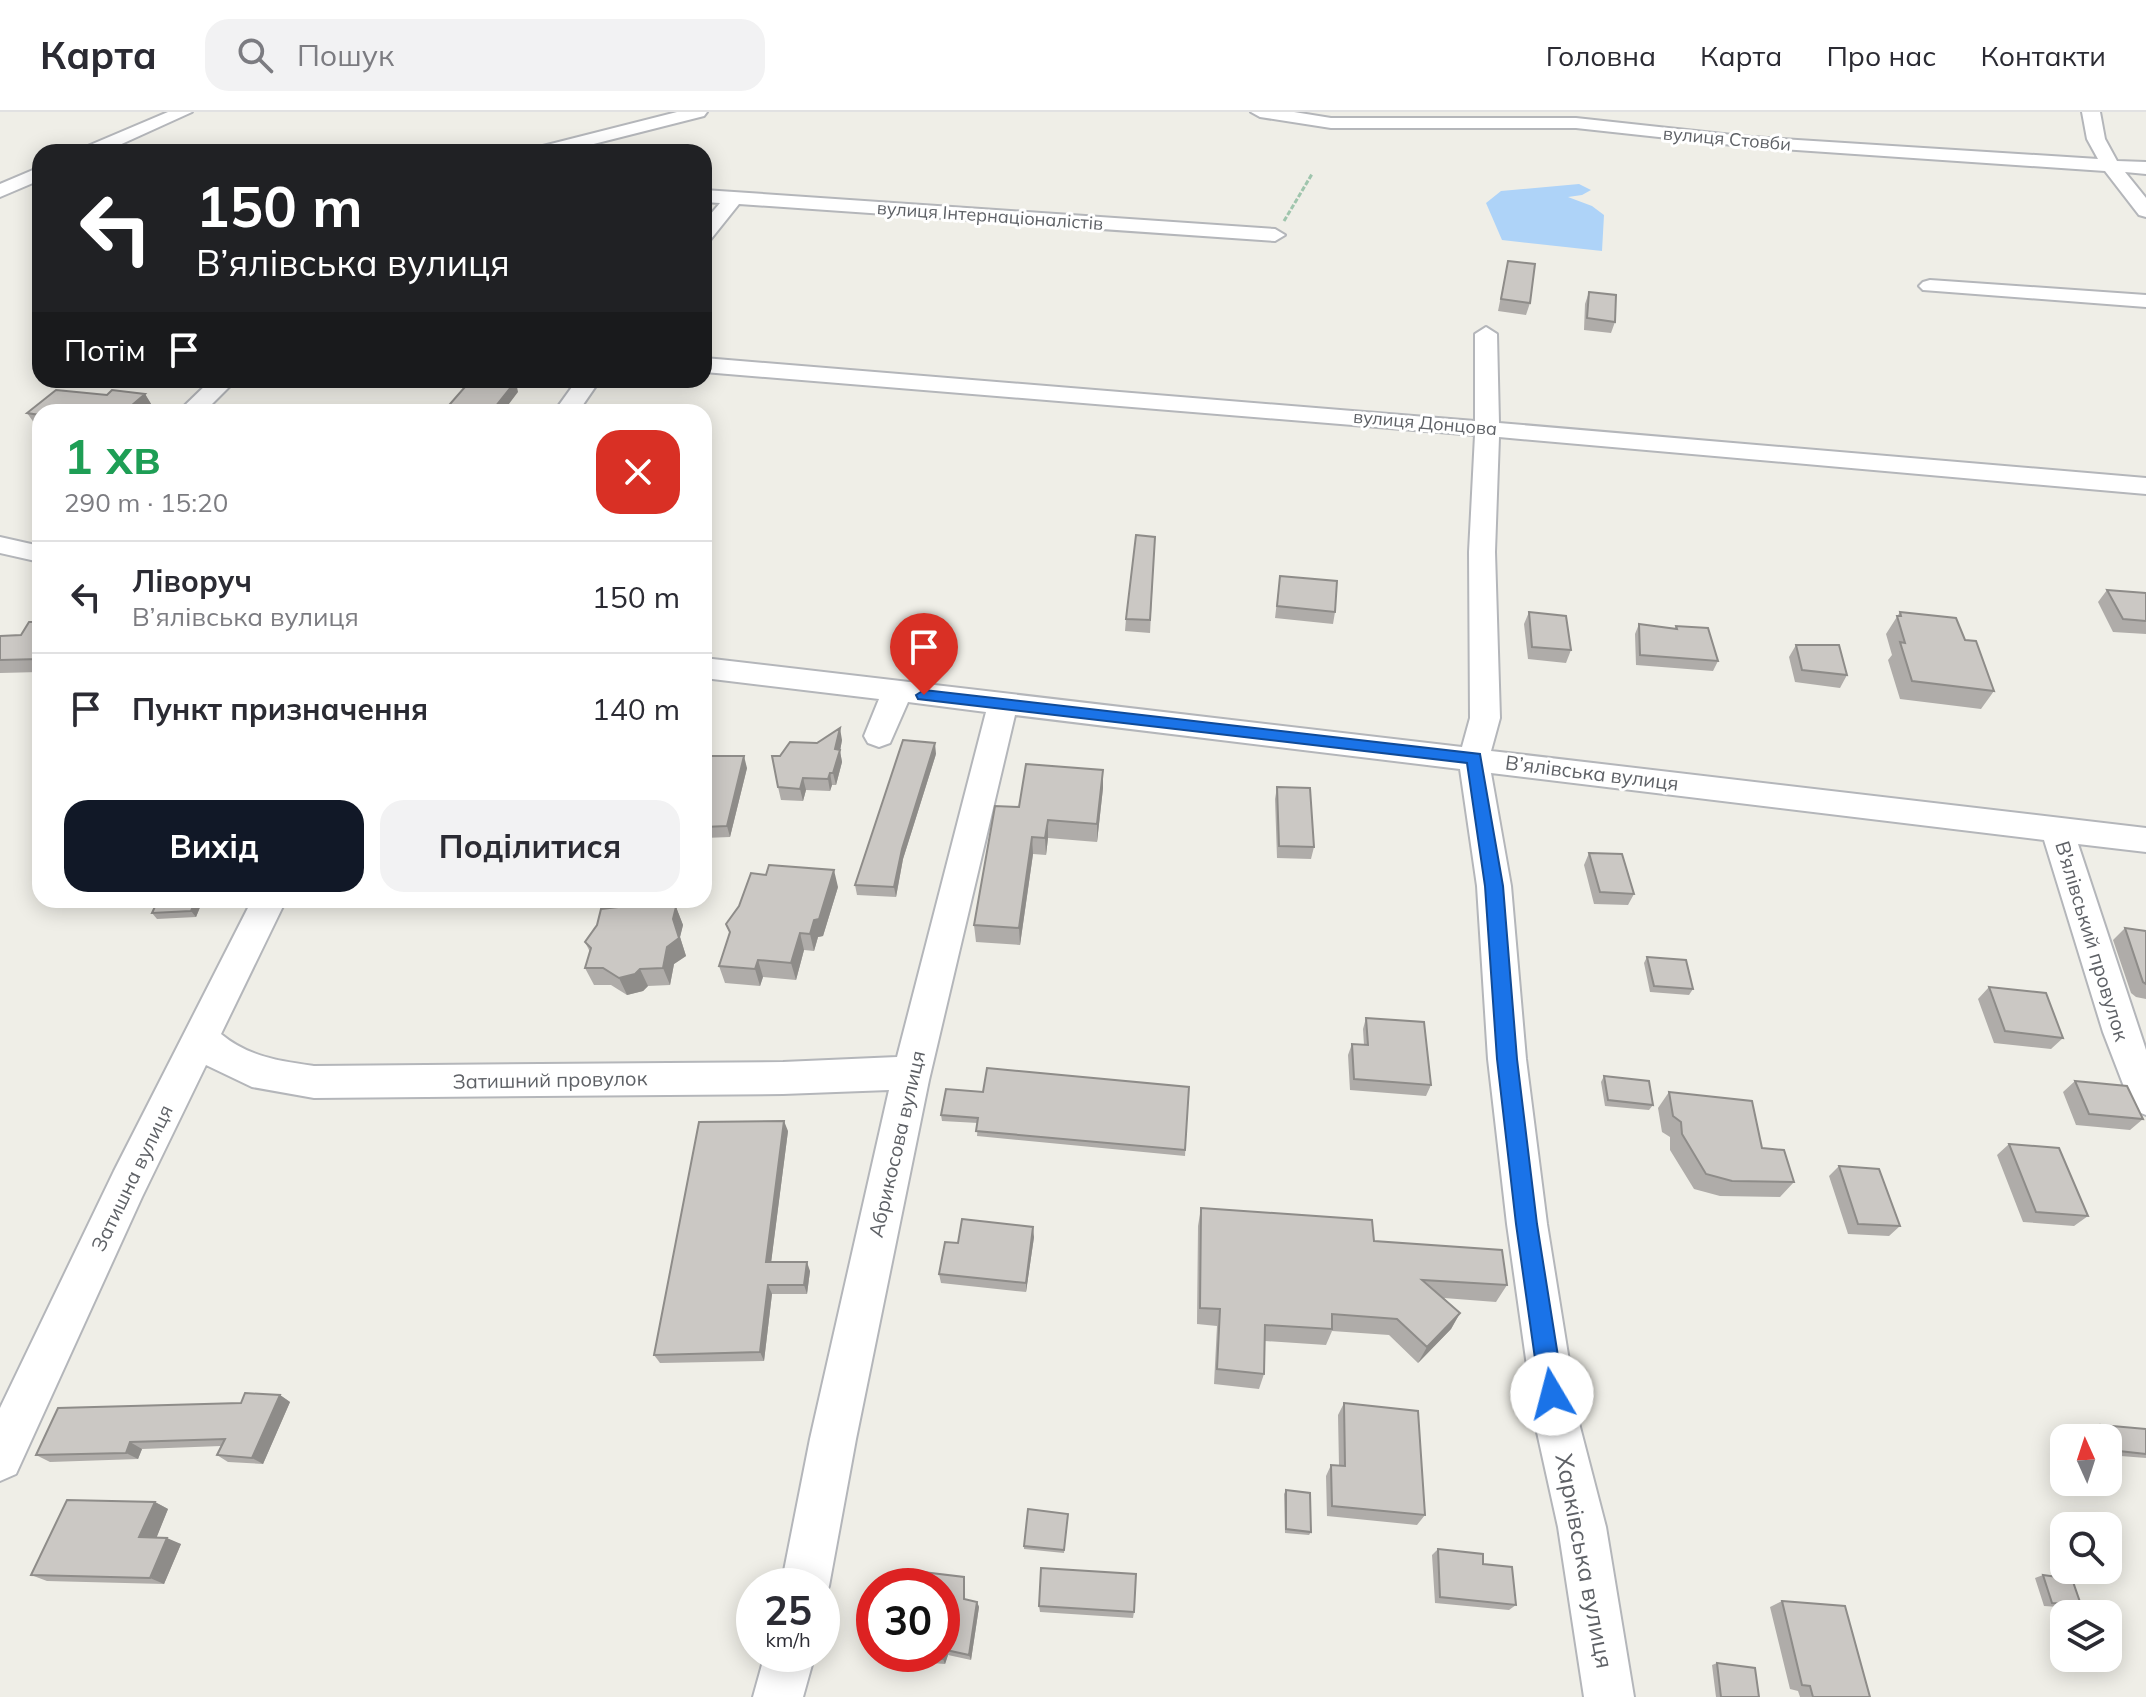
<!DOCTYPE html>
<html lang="uk">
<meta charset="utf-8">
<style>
:root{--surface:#fff;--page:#f2f2f3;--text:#2b2b33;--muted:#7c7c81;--line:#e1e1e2;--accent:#111827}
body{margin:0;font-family:Mulish,sans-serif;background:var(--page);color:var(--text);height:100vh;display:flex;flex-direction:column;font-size:30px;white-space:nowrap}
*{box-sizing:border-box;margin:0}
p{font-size:26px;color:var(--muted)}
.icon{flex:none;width:44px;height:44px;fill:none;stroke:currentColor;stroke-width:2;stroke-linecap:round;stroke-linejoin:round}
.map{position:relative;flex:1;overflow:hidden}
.panel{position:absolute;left:32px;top:292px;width:680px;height:504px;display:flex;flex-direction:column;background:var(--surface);border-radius:24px;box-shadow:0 4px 20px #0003}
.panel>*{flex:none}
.banner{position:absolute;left:32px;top:32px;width:680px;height:244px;border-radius:24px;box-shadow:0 4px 20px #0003;background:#202124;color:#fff;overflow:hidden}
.needle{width:52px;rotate:357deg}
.buttons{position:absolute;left:2050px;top:1312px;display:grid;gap:16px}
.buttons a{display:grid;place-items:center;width:72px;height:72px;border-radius:16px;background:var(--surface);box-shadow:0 4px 20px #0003;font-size:40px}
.speed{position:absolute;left:736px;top:1456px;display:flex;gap:16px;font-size:40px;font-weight:700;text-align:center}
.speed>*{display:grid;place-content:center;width:104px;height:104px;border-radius:50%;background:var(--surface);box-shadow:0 4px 20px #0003;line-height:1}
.speed small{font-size:20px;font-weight:400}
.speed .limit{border:12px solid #d22;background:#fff;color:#111}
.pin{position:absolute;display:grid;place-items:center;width:68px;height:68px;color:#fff;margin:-82px -34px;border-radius:50% 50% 50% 0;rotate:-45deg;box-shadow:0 0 8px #0007}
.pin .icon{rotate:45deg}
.me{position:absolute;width:88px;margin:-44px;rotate:352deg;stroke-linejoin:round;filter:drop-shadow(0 0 6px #0008)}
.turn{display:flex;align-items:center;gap:28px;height:168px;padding:0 32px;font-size:36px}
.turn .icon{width:104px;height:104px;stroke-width:2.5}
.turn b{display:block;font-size:56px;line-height:68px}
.then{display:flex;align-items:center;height:76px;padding:0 32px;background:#0003;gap:16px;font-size:30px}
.round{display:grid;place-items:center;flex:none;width:84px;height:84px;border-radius:24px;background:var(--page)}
.overview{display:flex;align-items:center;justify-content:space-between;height:136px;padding:0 32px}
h1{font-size:48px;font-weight:700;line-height:60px;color:#1e9e55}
.action{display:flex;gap:16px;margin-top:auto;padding:16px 32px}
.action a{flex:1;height:92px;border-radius:24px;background:var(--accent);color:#fff;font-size:32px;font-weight:700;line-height:92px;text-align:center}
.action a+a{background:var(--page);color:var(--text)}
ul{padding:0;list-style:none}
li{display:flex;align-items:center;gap:24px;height:112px;padding:0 32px;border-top:2px solid var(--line)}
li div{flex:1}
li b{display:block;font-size:30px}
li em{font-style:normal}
header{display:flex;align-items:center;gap:48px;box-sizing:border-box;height:112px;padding:0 40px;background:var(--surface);border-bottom:2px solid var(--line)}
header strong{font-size:38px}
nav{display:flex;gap:44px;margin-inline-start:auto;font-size:28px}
.search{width:560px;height:72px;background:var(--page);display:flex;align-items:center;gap:20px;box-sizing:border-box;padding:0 28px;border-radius:24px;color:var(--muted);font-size:30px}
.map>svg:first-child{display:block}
.water{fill:#aed3f8}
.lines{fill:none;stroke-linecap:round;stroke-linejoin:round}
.minor-casing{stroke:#b4b6ba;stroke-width:4}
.path{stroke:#9fc5ad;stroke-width:3;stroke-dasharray:5 2;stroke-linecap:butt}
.minor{fill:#fff;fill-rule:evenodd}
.wall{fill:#afaca9}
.shaded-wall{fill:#8e8c89}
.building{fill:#cbc8c4;stroke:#8e8c89;stroke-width:2}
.route{fill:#1a73e8;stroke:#114b97;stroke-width:2}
.labels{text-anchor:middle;stroke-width:6;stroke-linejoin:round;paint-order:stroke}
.far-street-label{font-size:18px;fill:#5e6166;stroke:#fff}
.street-label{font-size:20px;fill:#5e6166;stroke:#fff}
.near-street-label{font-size:24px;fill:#5e6166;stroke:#fff}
</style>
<header>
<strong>Карта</strong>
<div class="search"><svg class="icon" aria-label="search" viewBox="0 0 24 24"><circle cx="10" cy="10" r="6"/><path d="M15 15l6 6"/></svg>Пошук</div>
<nav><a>Головна</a><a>Карта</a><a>Про нас</a><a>Контакти</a></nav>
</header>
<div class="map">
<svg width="2146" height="1585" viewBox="0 0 2146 1585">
<rect width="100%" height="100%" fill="#efeee7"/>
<path class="water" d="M1579 72 1591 78 1582 83 1568 85 1592 94 1604 103 1602 139 1502 128 1486 91 1501 79Z"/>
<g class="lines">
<g class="minor-casing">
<path id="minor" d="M168 0H192L104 40H80L83 36Z
M677 0H707L704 4 562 40H532L535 36Z
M1251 0H1294L1331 6H1576L1751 25 2098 47 2087 27 2082 0H2100L2105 27 2117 49 2146 50V62L2125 60 2146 86V105L2139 103 2105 59 1751 35 1576 16H1331L1260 5Z
M40 55V68L0 85V72Z
M704 78 1275 117 1285 123 1275 129 739 92 711 127 704 129V110L720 91 704 90Z
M1930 168 2146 183V195L1923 178 1919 174 1923 170Z
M1486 215 1497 222 1499 311 2146 366V382L1499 325 1495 440 1500 606 1491 639 2146 716V740L2078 732 2146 938V1003L2133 998 2103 920 2044 728 1491 661 1511 774 1526 947 1547 1112 1579 1311 1606 1415 1634 1585H1584L1558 1415 1535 1311 1507 1112 1488 947 1477 774 1460 657 1015 603 929 968 856 1327 829 1474 822 1491V1474H781L810 1327 889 978 783 982 314 986 252 975 206 953 142 1085 16 1362 0 1369V1296L114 1059 252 788H286L221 922C249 945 279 949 314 954L783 950 897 945 986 600 908 590 890 631 879 635 868 631 864 624 879 587 704 566V546L1462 635 1470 606 1469 440 1475 323 704 260V246L1475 309V222Z
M211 268H236L204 300H178Z
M577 268H600L578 300H554Z
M0 425 40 434V450L0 441Z
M765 1542H815L803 1585H753Z"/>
</g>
<path class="path" d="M1284 109 1312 62"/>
<use href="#minor" class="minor"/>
</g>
<path class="wall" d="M1508 149 1530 191 1526 203 1498 199Z
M1589 180 1615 210 1611 221 1584 218 1585 192Z
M145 282 156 300H40V319L27 301 107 283Z
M1155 425 1150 521 1125 519 1126 507Z
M1280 464 1335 500 1333 512 1275 506Z
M2107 478 2146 481V522L2113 520 2098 490Z
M1529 500 1571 538 1566 551 1528 547 1524 512Z
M1900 500 1965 528 1994 579 1981 597 1900 587 1888 548 1892 543 1886 522Z
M40 510V560L0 561V524L21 523Z
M1639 512 1675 517 1676 514 1718 549 1713 559 1636 553 1635 522Z
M1796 533 1847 563 1840 576 1795 570 1789 545Z
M842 628 840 639 842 650 836 673H832L830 679 806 678 803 689 781 688 778 675 780 644 817 631Z
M936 642 903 747 896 785 857 783 855 773Z
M704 644 747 656 730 725 704 726Z
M1277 675 1314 735 1311 747 1277 746 1275 687Z
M1103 676 1097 730 1048 726 1046 743 1033 742 1020 833 976 830 974 813 1019 695Z
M1589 741 1634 782 1628 793 1594 792 1584 753Z
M838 775 823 824 818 825 814 839 804 838 796 868 763 865 760 874 725 871 719 854 730 822 726 812Z
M203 788 196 805 157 807 152 801Z
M557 788H585L584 793H560Z
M649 795H676L683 813 680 825 686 844 674 852 670 873 648 874 643 879 627 883 611 873H594L585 856 590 840 585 830Z
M2125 816 2146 819V887L2136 885 2131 881 2113 828Z
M1647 845 1693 877 1689 883 1650 880 1644 851Z
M1989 875 2063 926 2051 937 1994 931 1978 887Z
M1366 906 1431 973 1426 984 1350 978 1348 943 1352 932 1364 933 1363 917Z
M1604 964 1653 993 1649 998 1605 994 1601 970Z
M2075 969 2143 1007 2130 1018 2076 1013 2063 980Z
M1189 975 1185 1044 977 1024 978 1011 942 1009 941 1003 983 980Z
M1669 980 1762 1036 1794 1070 1780 1085 1720 1084 1694 1077 1670 1038V1025L1662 1020 1658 996Z
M788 1019 771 1150 810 1159 807 1182H772L764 1249 660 1251 654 1243Z
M2009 1032 2088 1104 2074 1114 2023 1110 1997 1043Z
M1839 1054 1900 1114 1889 1124 1848 1122 1829 1064Z
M1201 1096 1374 1129 1507 1173 1496 1190 1444 1186 1460 1201 1451 1217 1418 1251 1389 1223 1332 1219 1326 1233 1265 1229 1264 1262 1259 1277 1214 1272 1217 1214 1197 1212 1198 1114Z
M1034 1125 1026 1180 941 1171 939 1162 958 1131Z
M280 1283 290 1290 263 1352 228 1350 217 1343 221 1334 142 1337 138 1347 50 1350 36 1343 241 1291Z
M1344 1291 1425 1403 1417 1413 1327 1404 1326 1364 1331 1353 1339 1354 1338 1303Z
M2101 1313 2146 1317V1346L2108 1343V1326H2097L2093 1317Z
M1286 1378 1311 1420 1309 1423 1285 1421 1284 1382Z
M155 1390 168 1397 156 1426 181 1432 164 1472 47 1469 31 1463Z
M1068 1402 1064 1441 1024 1437V1434Z
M1438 1437 1483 1452 1516 1493 1509 1498 1435 1491 1432 1443Z
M2043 1463 2081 1493 2073 1496 2044 1494 2035 1466Z
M965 1471V1488L977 1490 979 1495 971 1548 948 1543 945 1552 878 1547 875 1542Z
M1782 1489 1870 1585H1800L1798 1579 1790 1577 1770 1495Z
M1039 1494 1134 1500 1133 1506 1040 1500Z
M1717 1551 1759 1585H1716L1712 1553Z"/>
<path class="shaded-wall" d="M510 268H523L517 275 518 280 503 300H491Z
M145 282 156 300H124Z
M840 616 842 628 840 639 842 650 836 673 833 661 835 637Z
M935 631 936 642 903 747 896 785 894 775 902 737Z
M744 644 747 656 730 725 727 714Z
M1103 658V676L1097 730V712Z
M830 661 832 673 830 679 828 667Z
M803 666 806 678 803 689 800 677Z
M1048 708V726L1046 743 1045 726Z
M1032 725 1033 742 1020 833 1019 816Z
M834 758 838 775 823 824 818 825 814 839 810 822 814 808Z
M196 788H203L196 805 191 799Z
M676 795 683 813 680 825 686 844 674 852 670 873 663 856Z
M800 821 804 838 796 868 791 851Z
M758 848 763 865 760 874 755 857Z
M640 857 648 874 643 879 627 883 619 866Z
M784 1009 788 1019 770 1159 766 1150Z
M1033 1115 1034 1125 1026 1180V1171Z
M807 1150 810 1159 807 1182 804 1173Z
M768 1173 772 1182 764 1249 760 1240Z
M1460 1201 1451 1217 1418 1251 1427 1235Z
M280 1283 290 1290 263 1352 252 1346Z
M130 1330 142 1337 138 1347 126 1341Z
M155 1390 168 1397 154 1432 139 1425Z
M167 1426 181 1432 164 1472 150 1466Z
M977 1490 979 1495 971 1548 969 1543Z
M946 1538 948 1543 945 1552 943 1547Z"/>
<path class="building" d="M1508 149 1535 152 1530 191 1501 187Z
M1589 180 1616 183 1615 210 1587 206Z
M471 268H510L509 269 515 270 491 300H443Z
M56 278 107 283 112 278 145 282 124 300H40V303L27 301Z
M1136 423 1155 425 1150 508 1126 507Z
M1280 464 1337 469 1335 500 1277 494Z
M2107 478 2146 481V509L2123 507Z
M1529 500 1566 504 1571 538 1532 535Z
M1900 500 1956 506 1965 528 1976 529 1994 579 1912 569 1900 530 1905 531 1897 504H1901Z
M29 510H40V547L0 548V524L21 523Z
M1639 512 1677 517 1676 514 1708 516 1718 549 1640 543Z
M1796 533H1839L1847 563 1802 558Z
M840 616 835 637 840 638 833 661H830L828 667 803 666 800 677 778 675 772 644H780L790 630 817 631Z
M903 628 935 631 902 737 894 775 855 773Z
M704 644H744L727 714 704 715Z
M1026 652 1103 658 1097 712 1048 708 1045 726 1032 725 1019 816 974 813 995 694 1019 695Z
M1277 675 1310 676 1314 735 1279 734Z
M1589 741 1622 742 1634 782 1600 780Z
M769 753 834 758 819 807 814 808 810 822 800 821 791 851 758 848 755 857 719 854 730 820 726 812 739 794 751 761 766 763Z
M158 788H196L191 799 152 801Z
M644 792 649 795H676L673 807 679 826 667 835 663 856 640 857 635 862 619 866 603 856H585L591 836 585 830 597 813 601 797Z
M2125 816 2146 819V872L2143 870Z
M1647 845 1686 848 1693 877 1654 874Z
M1989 875 2046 881 2063 926 2005 919Z
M1366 906 1424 910 1431 973 1354 967 1352 932 1368 933Z
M987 956 1189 975 1185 1038 976 1019 978 1006 941 1003 946 977 983 980Z
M1604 964 1649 969 1653 993 1608 988Z
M2075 969 2127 974 2143 1007 2089 1002Z
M1669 980 1752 989 1762 1036 1784 1038 1794 1070 1732 1069 1706 1062 1682 1022 1681 1010 1673 1004Z
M784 1009 766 1150H807L804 1173H768L760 1240 654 1243 699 1010Z
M2009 1032 2059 1036 2088 1104 2036 1100Z
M1839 1054 1879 1057 1900 1114 1858 1112Z
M1201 1096 1372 1108 1374 1129 1502 1138 1507 1173 1422 1168 1460 1201 1427 1235 1397 1207 1332 1202V1217L1265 1213 1264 1262 1217 1257 1220 1197 1200 1196Z
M962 1107 1033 1115 1026 1171 939 1162 945 1130 958 1131Z
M245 1281 280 1283 252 1346 217 1343 225 1327 130 1330 126 1341 36 1343 58 1296 241 1291Z
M1344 1291 1418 1299 1425 1403 1332 1394 1331 1353 1345 1354Z
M2101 1313 2146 1317V1342L2110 1338 2108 1332V1326H2106Z
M1286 1378 1310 1381 1311 1420 1286 1417Z
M67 1388 155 1390 139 1425 167 1426 150 1466 31 1463Z
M1028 1397 1068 1402 1064 1438 1024 1434Z
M1438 1437 1483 1442V1452L1512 1455 1516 1493 1440 1485Z
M1041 1456 1136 1462 1134 1500 1039 1494Z
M906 1458 964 1465V1487L977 1490 969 1543 946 1538 943 1547 880 1542H942V1474H902Z
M2043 1463 2072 1467 2081 1493 2052 1491Z
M1782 1489 1845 1494 1870 1585H1813L1810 1574 1802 1573Z
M1717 1551 1755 1556 1759 1585H1721Z"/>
<path class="route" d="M924 578 1480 642 1503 774 1517 947 1537 1112 1564 1282 1561 1291 1552 1294 1544 1291 1540 1282 1516 1112 1497 947 1485 774 1467 651 918 587 916 583Z"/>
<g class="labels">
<g class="far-street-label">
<text transform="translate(1727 27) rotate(5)" y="6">вулиця Стовби</text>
<text transform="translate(990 104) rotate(4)" y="6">вулиця Інтернаціоналістів</text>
<text transform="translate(1425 311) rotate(5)" y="6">вулиця Донцова</text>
</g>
<g class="street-label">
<text transform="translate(1592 661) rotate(7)" y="7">В’ялівська вулиця</text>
<text transform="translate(2092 829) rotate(73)" y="7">В'ялівський провулок</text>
<text transform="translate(550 968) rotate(-1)" y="7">Затишний провулок</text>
<text transform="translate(897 1032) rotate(-77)" y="7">Абрикосова вулиця</text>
<text transform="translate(132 1066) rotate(-64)" y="7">Затишна вулиця</text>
</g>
<g class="near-street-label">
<text transform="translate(1584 1449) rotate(79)" y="8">Харківська вулиця</text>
</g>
</g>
</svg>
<div class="buttons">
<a><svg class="needle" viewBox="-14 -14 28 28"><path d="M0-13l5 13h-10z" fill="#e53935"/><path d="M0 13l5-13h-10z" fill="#7c7c81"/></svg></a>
<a><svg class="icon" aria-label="search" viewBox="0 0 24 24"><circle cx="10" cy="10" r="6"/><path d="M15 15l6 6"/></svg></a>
<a><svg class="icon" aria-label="layers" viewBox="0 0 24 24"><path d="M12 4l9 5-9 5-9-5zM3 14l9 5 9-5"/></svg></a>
</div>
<div class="speed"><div>25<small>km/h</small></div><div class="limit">30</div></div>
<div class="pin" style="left:924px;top:583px;background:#d93025"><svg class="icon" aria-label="arrive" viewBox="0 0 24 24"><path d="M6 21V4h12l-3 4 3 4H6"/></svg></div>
<svg class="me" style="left:1552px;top:1282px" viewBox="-20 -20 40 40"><circle r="19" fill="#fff"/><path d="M0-13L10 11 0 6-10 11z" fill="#1a73e8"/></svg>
<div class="banner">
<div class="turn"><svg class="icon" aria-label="left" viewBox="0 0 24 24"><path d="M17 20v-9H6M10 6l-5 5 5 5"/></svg><div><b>150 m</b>В’ялівська вулиця</div></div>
<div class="then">Потім<svg class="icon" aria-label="arrive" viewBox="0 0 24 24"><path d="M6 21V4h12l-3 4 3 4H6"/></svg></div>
</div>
<section class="panel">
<div class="overview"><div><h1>1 хв</h1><p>290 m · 15:20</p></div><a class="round" style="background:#d93025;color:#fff"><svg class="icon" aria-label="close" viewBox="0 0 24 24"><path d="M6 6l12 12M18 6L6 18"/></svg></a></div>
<ul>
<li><svg class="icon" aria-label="left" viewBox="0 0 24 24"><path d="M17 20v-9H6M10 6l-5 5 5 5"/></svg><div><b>Ліворуч</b><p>В’ялівська вулиця</p></div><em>150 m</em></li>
<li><svg class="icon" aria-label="arrive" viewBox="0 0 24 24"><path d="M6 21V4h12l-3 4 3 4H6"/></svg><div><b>Пункт призначення</b></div><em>140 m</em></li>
</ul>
<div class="action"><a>Вихід</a><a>Поділитися</a></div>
</section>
</div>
